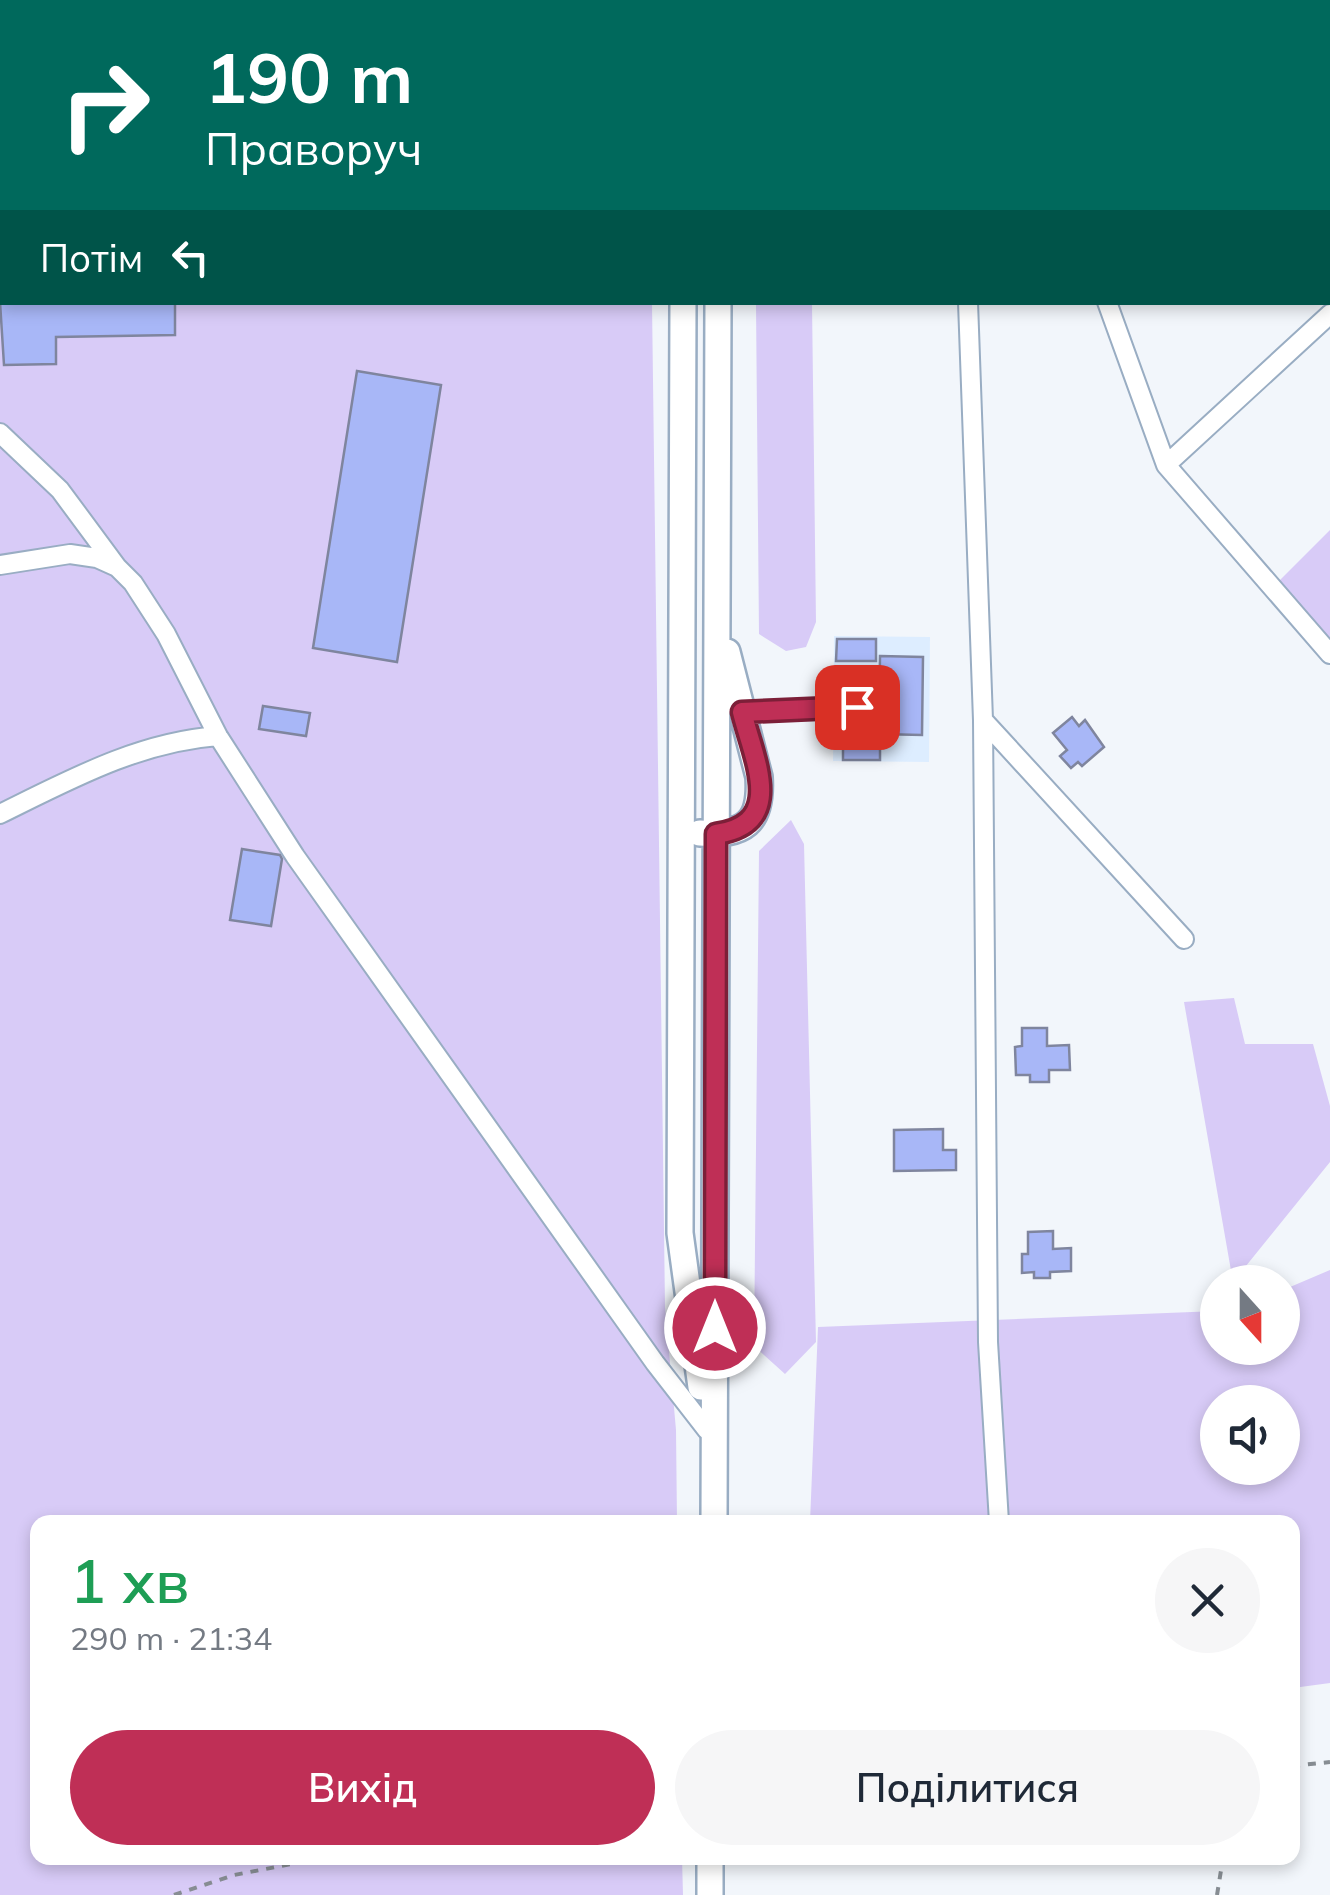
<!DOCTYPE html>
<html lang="uk">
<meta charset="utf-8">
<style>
:root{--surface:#fff;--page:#f6f6f7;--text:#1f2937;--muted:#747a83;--accent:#bf2f56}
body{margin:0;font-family:Mulish,sans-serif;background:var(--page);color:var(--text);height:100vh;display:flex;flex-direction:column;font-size:38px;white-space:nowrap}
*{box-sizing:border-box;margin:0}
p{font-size:32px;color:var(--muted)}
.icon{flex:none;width:55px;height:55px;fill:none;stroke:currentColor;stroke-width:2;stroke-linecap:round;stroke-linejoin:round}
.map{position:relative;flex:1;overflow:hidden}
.panel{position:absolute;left:30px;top:1515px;width:1270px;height:350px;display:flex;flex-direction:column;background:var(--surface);border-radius:20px;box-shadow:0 5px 15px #0003}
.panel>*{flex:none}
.hud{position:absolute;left:0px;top:0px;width:1330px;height:305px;box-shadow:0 5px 15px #0003;background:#00695c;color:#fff;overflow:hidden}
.needle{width:65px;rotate:159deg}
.buttons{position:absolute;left:1200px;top:1265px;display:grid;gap:20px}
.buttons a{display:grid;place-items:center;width:100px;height:100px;border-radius:50%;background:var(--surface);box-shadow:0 5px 15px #0003;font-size:50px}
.pin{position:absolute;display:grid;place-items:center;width:85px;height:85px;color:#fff;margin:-42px;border-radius:20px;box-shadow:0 5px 15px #0006}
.me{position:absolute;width:110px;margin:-55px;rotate:0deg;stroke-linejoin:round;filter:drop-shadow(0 0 8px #0008)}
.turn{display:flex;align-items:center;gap:35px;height:210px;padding:0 40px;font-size:45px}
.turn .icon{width:130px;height:130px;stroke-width:2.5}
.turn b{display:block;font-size:70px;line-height:85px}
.then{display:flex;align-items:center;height:95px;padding:0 40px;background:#0003;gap:20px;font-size:38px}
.round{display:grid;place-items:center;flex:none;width:105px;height:105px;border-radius:52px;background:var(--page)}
.overview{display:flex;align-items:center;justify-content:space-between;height:170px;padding:0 40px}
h1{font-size:60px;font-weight:600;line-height:75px;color:#1e9e55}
.cta{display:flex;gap:20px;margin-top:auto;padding:20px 40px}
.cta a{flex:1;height:115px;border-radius:60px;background:var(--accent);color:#fff;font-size:40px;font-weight:600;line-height:115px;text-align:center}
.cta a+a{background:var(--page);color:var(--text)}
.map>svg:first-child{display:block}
.built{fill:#ddedff}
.green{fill:#d8cbf7;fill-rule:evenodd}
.building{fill:#a8b7f7;stroke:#7f859e;stroke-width:2.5}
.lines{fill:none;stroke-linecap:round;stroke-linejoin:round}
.minor-casing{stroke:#99adc3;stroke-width:22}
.highway-casing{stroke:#99adc3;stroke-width:30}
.path{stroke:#878d93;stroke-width:4;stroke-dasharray:8 8;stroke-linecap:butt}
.minor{stroke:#fff;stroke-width:18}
.highway{stroke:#fff;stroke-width:25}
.route-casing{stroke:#7c1f38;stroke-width:25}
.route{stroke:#bf2f56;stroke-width:18}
</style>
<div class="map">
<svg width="1330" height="1895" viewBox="0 0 1330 1895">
<rect width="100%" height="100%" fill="#f2f6fb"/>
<path class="built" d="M834 636 930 637 929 762 833 761Z"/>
<path class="green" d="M0 0H649L2 2V302L652 303 665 1307 676 1430 677 1522H38V1858H682L683 1895H0Z
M760 303H812L816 622 806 647 786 651 759 634 756 305Z
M1330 530V647L1276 584Z
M791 820 804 844 816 1342 785 1374 754 1346 759 851Z
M1234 998 1245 1044H1313L1330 1106V1162L1233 1282 1184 1002Z
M1330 1270V1683L1293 1688 1292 1522H810L818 1327 1217 1311 1218 1348H1282L1283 1290ZM1218 1402H1282V1468H1218Z"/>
<path class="building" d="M0 302H175V335L56 337V364L4 365Z
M357 371 441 385 397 662 313 648Z
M837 639H876V661H836Z
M880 656 923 657 922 735 879 734Z
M263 706 310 713 306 736 259 729Z
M1072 717 1079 726 1085 720 1104 747 1082 766 1078 762 1071 768 1060 756 1067 750 1053 733Z
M843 737 880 738V760H843Z
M242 849 280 855 282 859 271 926 230 920Z
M1022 1028H1047V1046L1069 1045 1070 1070H1049V1082H1030V1075H1016L1015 1047 1022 1046Z
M943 1129V1150H956V1170L894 1171V1130Z
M1053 1231V1249L1071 1248V1271L1050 1272V1278H1034V1272L1022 1273V1254H1028V1232Z"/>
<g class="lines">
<g class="minor-casing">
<path id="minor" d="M950 0 951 2
M1322 0V2
M1328 16 1330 22
M1328 105 1330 104
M968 302 983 720 988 1342 999 1522
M1107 302 1166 465 1330 654
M0 433 60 490 117 567
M1166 465 1330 314
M0 565 70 554 97 558 117 567 133 583 166 634 218 736 295 856 655 1363 707 1430
M742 712 857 707
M983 720 1184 939
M0 814C71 779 139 742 218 736"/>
</g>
<g class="highway-casing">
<path id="highway" d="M718 0V2
M684 2V0
M683 302 680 1233 701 1387
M700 833C744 835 762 824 759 777L727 652
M714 1522 718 302
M710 1895V1858"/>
</g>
<path class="path" d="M1292 1766 1330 1762
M584 1858 608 1860 618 1858
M174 1895 234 1875 323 1858
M1217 1895 1223 1858"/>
<use href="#minor" class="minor"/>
<use href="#highway" class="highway"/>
</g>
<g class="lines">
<g class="route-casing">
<path id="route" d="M715 1328 716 834C787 824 754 760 742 712L857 707"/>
</g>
<use href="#route" class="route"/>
</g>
</svg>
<div class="buttons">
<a><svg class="needle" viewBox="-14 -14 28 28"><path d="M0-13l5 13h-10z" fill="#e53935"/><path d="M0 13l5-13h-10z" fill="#747a83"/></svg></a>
<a><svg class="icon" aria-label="sound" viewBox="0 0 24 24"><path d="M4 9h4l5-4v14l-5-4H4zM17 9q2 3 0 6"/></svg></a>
</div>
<div class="pin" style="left:857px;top:707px;background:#d93025"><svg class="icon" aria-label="arrive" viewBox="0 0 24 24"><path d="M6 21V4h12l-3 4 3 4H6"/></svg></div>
<svg class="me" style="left:715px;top:1328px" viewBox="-20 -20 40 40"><circle r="17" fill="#bf2f56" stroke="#fff" stroke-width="3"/><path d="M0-11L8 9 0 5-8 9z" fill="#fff"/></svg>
<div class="hud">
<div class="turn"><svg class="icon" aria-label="right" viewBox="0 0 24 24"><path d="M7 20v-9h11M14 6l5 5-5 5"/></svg><div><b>190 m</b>Праворуч</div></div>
<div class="then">Потім<svg class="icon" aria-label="left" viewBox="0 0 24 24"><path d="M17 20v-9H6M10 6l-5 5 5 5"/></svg></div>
</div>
<section class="panel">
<div class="overview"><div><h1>1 хв</h1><p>290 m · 21:34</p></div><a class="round"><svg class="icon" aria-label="close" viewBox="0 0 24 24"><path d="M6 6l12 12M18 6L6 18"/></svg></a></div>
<div class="cta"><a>Вихід</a><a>Поділитися</a></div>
</section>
</div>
